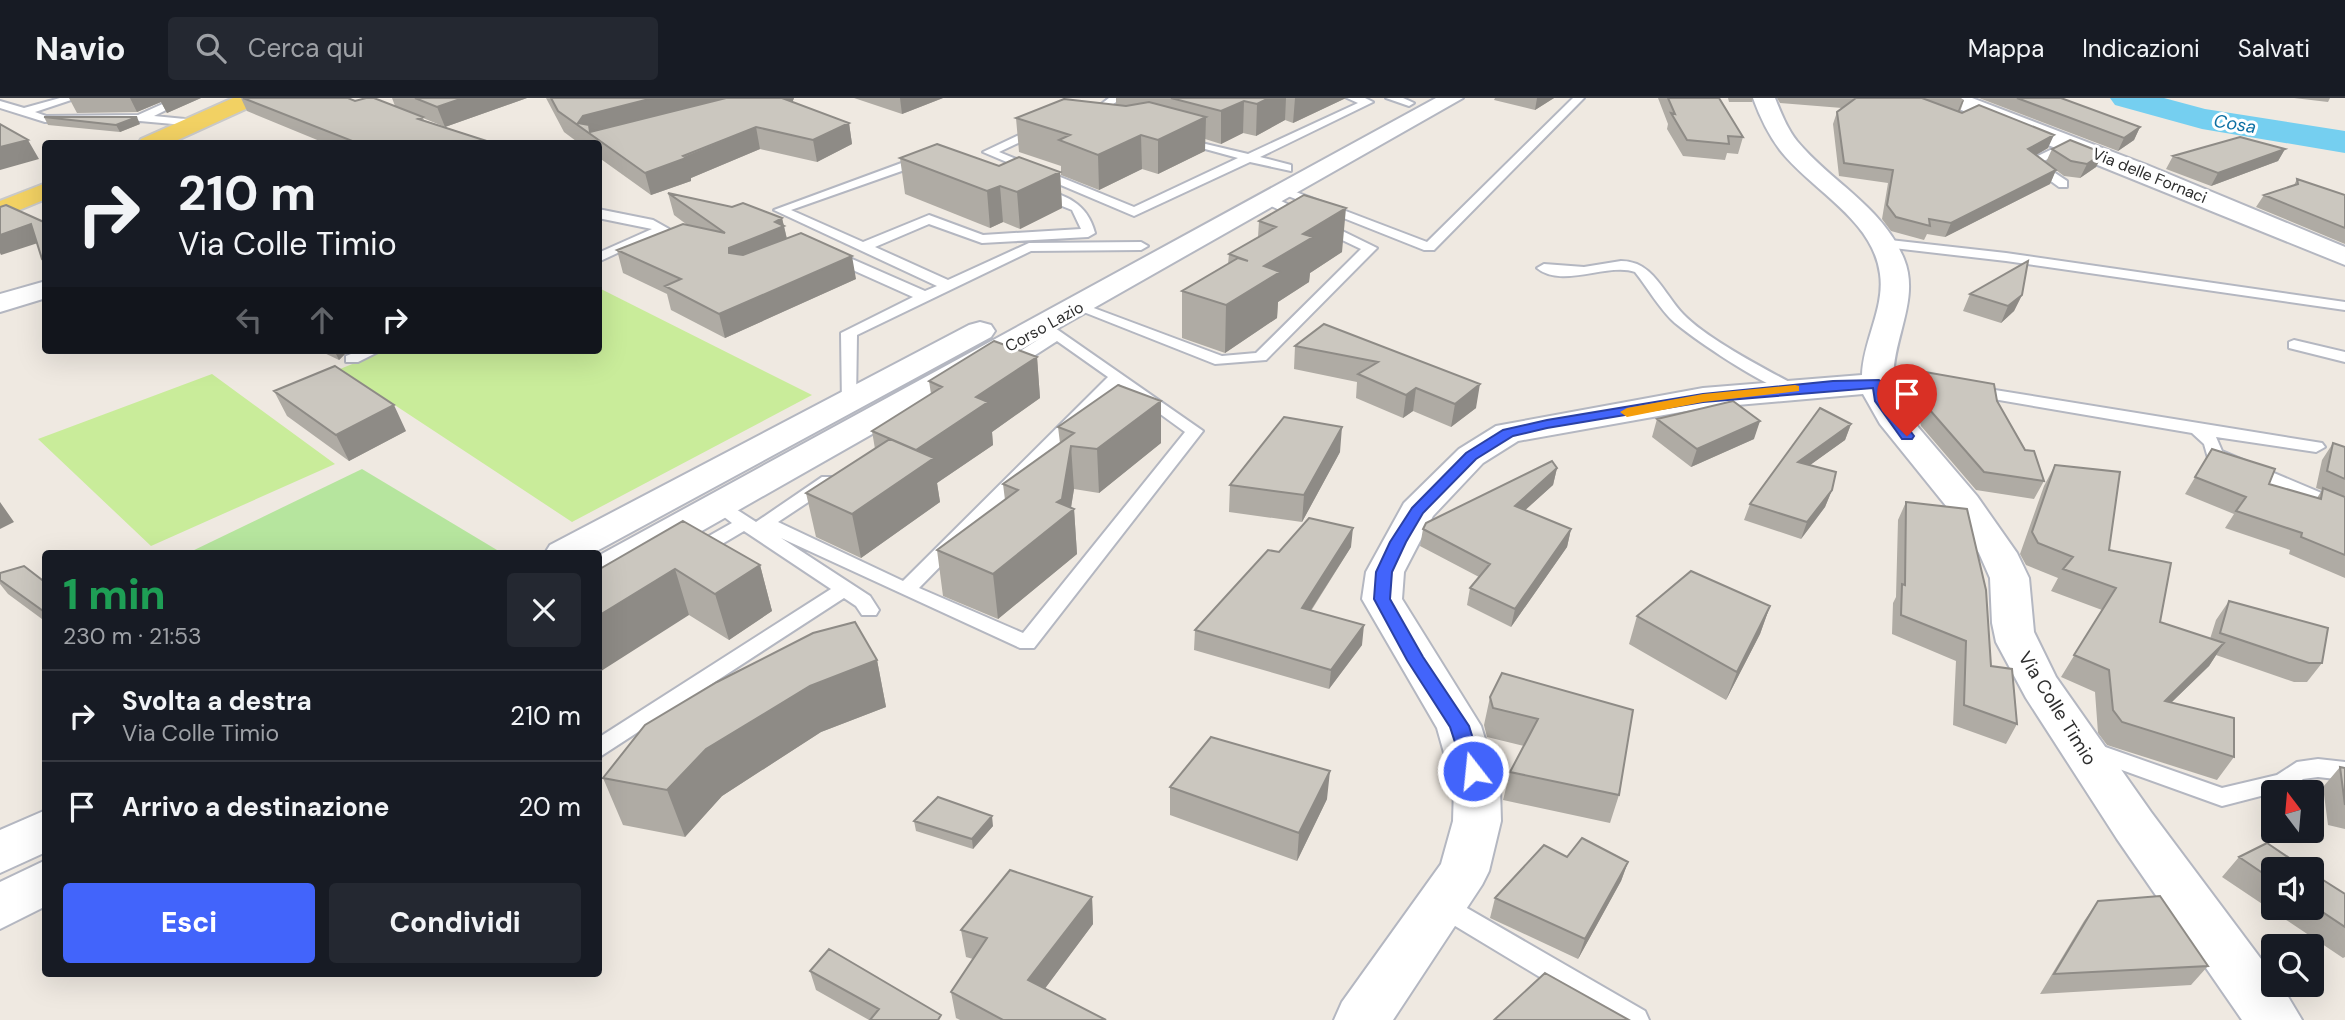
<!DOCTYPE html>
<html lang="it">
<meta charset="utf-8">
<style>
:root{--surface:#171b24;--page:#242831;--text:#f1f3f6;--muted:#9ea1a6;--line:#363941;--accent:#4264fb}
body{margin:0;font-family:"DM Sans",sans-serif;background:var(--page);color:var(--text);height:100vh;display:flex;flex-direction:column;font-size:26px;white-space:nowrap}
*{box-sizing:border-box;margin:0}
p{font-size:23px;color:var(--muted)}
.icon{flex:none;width:38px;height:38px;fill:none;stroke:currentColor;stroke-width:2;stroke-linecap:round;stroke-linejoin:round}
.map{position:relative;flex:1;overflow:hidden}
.sheet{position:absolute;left:42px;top:452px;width:560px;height:427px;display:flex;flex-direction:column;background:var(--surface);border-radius:7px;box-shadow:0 7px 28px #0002}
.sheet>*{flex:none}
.hud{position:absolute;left:42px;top:42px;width:560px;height:214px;border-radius:7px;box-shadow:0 7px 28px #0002;background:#171b24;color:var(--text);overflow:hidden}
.needle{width:46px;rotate:344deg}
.fabs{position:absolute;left:2261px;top:682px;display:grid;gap:14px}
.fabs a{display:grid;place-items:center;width:63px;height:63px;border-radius:7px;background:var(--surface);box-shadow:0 7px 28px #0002;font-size:35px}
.pin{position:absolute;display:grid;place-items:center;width:60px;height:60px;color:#fff;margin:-72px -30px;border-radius:50% 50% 50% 0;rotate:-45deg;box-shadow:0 0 7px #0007}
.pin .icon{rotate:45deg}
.me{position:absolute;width:77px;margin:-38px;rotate:344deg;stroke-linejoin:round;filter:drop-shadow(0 0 5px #0008)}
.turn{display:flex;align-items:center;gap:24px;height:147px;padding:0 21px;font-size:32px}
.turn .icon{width:91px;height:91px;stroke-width:2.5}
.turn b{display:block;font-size:49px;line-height:60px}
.lanes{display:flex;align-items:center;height:66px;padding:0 21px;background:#0003;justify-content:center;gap:35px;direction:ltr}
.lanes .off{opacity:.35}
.round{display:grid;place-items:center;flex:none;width:74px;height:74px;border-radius:7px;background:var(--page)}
.head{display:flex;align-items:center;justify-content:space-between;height:119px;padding:0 21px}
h1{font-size:42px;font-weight:800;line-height:52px;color:#1e9e55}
.button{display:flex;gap:14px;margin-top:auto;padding:14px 21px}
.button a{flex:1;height:80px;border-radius:7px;background:var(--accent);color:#fff;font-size:28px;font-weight:800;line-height:80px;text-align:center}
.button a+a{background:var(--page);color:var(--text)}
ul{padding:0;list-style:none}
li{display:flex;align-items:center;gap:21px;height:91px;padding:0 21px;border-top:2px solid var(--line)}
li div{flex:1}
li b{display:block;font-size:26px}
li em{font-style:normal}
header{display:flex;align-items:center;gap:42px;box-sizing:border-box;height:98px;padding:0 35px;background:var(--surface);border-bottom:2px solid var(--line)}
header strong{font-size:33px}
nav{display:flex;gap:38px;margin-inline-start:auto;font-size:24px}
.search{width:490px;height:63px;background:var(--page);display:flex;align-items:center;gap:18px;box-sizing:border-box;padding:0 24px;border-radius:7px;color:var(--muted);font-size:26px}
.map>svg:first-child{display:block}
.green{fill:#b6e59e}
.pitch{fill:#c9ec9a}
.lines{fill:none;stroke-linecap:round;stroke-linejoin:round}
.river{fill:#75cff0;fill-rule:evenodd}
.lane-casing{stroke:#b4b7c1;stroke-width:4}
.street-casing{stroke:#b4b7c1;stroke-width:4}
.primary-casing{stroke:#c9c9c9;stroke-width:4}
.lane{fill:#fff;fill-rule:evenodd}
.street{fill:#fff;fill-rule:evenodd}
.primary{fill:#f2d163;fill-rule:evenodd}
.wall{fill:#afaba4}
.shaded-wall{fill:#8e8b86}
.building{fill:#cbc7bf;stroke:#8e8b86;stroke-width:2}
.route{fill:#4264fb;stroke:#2b41a3;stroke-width:2}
.slow{fill:#f59e0b}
.labels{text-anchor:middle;stroke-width:6;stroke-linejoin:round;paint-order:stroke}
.far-street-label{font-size:16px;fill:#2e2e2e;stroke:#fff}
.far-water-label{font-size:18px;font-style:italic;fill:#0d6fa3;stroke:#fff}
.street-label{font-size:19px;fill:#2e2e2e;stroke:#fff}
</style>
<header>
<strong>Navio</strong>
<div class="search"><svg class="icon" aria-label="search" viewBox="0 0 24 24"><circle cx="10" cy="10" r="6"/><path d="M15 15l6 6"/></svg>Cerca qui</div>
<nav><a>Mappa</a><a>Indicazioni</a><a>Salvati</a></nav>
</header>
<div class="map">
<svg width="2345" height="922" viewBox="0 0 2345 922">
<rect width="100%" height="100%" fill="#efe9e1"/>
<path class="green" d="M362 371 502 455H188Z"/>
<path class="pitch" d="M599 190 812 297 572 424 340 271 387 252H598Z
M212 276 335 366 151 448 38 341Z"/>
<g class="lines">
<path class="river" d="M2110 0H2164L2205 11 2345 33V55L2202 31 2115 7Z"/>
<g class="lane-casing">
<path id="lane" d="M60 0H77L35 14 46 18 138 17 176 0H190L154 18 195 22 201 25 195 28 140 23 45 24 0 10V3L24 10Z
M1109 0H1122L1103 13 1113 21 1107 24 1091 14Z
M1347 0H1365L1373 4 1260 59 1291 67V73L1250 64 1134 118 983 54 1038 28H1046V32L999 54 1134 109 1238 60 1176 43V39L1248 56 1358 5Z
M1386 0H1403L1414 5 1409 8Z
M1573 0H1584L1434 152H1424L1278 94 1288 91 1427 144Z
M2067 44 2077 46 2040 65 2067 83V89H2059L2025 64Z
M926 56 932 60 930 63 791 112 863 144 929 117 983 137 1081 131 1072 112 1032 96V90L1036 89C1065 97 1087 104 1095 135L1088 139 982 145 929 126 875 149 948 182 1029 145 1141 144 1148 148 1141 152 1031 153 857 237 856 304 848 309 842 307 841 235 913 199 826 160V154H836L925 193 937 188 774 112Z
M1265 99H1273L1377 150 1266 262 1215 266 1071 209 1078 205 1083 206 1222 258 1256 255 1361 151 1265 105Z
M598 111 653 122 669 131 598 164V155L652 131 598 120Z
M1881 141 2006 155 2345 204V212L2006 163 1876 148V142Z
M1621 163C1653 163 1663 195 1683 216 1707 241 1765 271 1797 288V294C1777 299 1693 240 1675 225 1660 212 1648 190 1635 174 1609 164 1562 191 1537 170L1544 166 1584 169Z
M1045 223 1203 333 1034 550H1020L781 440 870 498 879 512 876 517H862L856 508 844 500 598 660V640L831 491 744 433 700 459H686L683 455 686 451 732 425 710 408 713 404H725L756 424 822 379H834L837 383 834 387 778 424 903 483 1108 279 1057 243 1012 272H1000V266L1047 236 1038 227ZM1119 286 1185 334 1023 535 919 490Z
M2294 242 2345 254V264L2289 250V244Z
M361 252H382L358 264H346V258Z
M1878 272 1930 281 1938 286 1930 291 1872 280 1870 277Z
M1970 288 2322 345 2325 349 2316 354 2216 339 2222 353 2345 405V418L2208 360 2204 346 2192 335 1964 296 1962 293Z
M2091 644 2222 690 2277 677 2297 664 2318 661 2345 664V682L2318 679 2303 681 2292 690 2222 708 2083 658 2080 652 2083 646Z
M1441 795 1645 913 1649 922H1611L1432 814 1428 806 1432 798Z"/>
</g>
<g class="street-casing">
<path id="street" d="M1436 0H1463L612 484 598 487V458Z
M1753 0H1775C1781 15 1787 30 1797 43 1831 84 1883 109 1904 161 1924 210 1877 260 1900 308L1977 398 2017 455 2029 480 2034 534 2056 579 2151 714 2273 877V887H2281L2302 922H2242L2117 741 2026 600 1996 544 1992 525 1990 480 1979 455 1951 414 1880 326 1863 296 1703 310 1518 343 1483 365 1433 418 1404 474 1402 501 1481 628 1500 690 1501 723 1489 773 1482 787 1393 922H1334L1342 904 1441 766 1453 723 1454 690 1437 630 1362 501 1366 474 1404 405 1459 351 1496 328 1703 290 1862 277C1863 243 1885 210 1880 176 1873 121 1812 93 1780 52 1768 36 1760 19 1753 0Z
M1941 0H1972L2147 67 2345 149V167L1944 5Z
M46 183V200L0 214V196Z
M980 224 991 227 995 233 991 239 593 455H545L550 447 969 227Z
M46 712V754L0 775V732Z
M46 762V808L0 831V784Z"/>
</g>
<g class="primary-casing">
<path id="primary" d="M233 0H262L259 5 169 46H138L141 41Z
M46 85V101L0 120V103Z"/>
</g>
<use href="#lane" class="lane"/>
<use href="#street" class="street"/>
<use href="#primary" class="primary"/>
</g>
<path class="wall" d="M69 0H201L167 15 161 4 137 14 77 15Z
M241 0H348L355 3 395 8 392 0H527L445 29 423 20 424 22 496 46H327L247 13Z
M546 0H794L792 4 849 25 852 46 817 64 760 51 691 80V83L651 97 598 59V46H580L564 34Z
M854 0H943L902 16Z
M1116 0H1346L1293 25 1285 22 1256 38 1243 35 1221 46 1205 41V53L1158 76 1142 71 1099 92 1061 77V68L1019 54 1016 20 1116 7Z
M1495 0H1554L1535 12 1494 2Z
M1658 0H1719L1743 39 1738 56 1727 55 1725 62 1683 58 1667 31 1668 26Z
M1728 0H1753L1752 4H1729Z
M1777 0H1961L1964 2 1960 14 2048 50 2036 57 2046 64 2052 51 2103 55 2096 69 2080 80 2064 78 2056 72 2050 86 1945 139 1927 136 1924 142 1891 133 1882 121 1888 85 1839 78 1833 26 1837 14 1842 10 1780 5Z
M1979 0H2061L2140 29 2134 42 2118 53Z
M2294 0H2330L2328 4Z
M44 19 140 26 120 34 48 27Z
M2285 51 2278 63 2211 88 2166 71 2173 58Z
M900 60 1060 74 1062 110 1020 131 1003 124 990 130 905 96Z
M2297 81 2345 97V146L2256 109 2264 97 2294 87Z
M668 95 782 120 787 141 856 181 725 240 671 212 667 196 623 175 617 152 686 126 674 117Z
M1304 97 1342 154 1310 175 1309 184 1278 204 1277 220 1225 255 1182 240V193L1228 166 1229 156 1258 139 1259 123Z
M1970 196 2022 197 2014 213 2001 225 1963 213Z
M1324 226 1476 310 1451 329 1413 313 1403 320 1356 300 1357 284 1294 271 1295 248Z
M318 252H356L345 256 339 262Z
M1037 259 1040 300 992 334 993 347 937 385 940 404 861 460 816 439 806 395 875 351 872 333 931 296 929 283Z
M1908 271 1997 303 2044 383 2034 401 1976 392 1921 328 1918 317 1910 316 1902 307 1901 288Z
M274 293 406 333 349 363 287 318Z
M1161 303V345L1099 395 1074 391 1071 410 1074 411 1077 456 998 521 943 498 937 452 1005 402 1003 386 1060 345 1058 329Z
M1657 321 1754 341 1691 369 1652 339Z
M1851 326 1845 342 1810 367 1832 392 1825 409 1801 441 1744 422 1750 406Z
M2333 345 2345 349V480L2289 456 2290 452 2225 430 2234 416 2185 396 2212 351 2269 386 2317 400 2322 392 2316 390 2322 362Z
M1340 354 1302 424 1229 414 1230 387Z
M2055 367 2109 452 2160 524 2210 541 2216 522 2229 503 2322 565 2307 584H2294L2216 557 2209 568 2171 605 2234 659 2217 682 2107 647 2098 635 2095 594 2061 579 2102 512 2051 493 2058 480 2026 467 2020 456 2044 388Z
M1557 370 1553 387 1525 412 1571 431 1567 449 1511 529 1467 507 1470 490 1479 479 1420 448 1423 431Z
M1906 404 1991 568 2017 626 2006 646 1953 627 1956 563 1892 536 1893 505 1896 499 1898 422Z
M1351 449 1311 513 1362 547 1329 591 1194 552 1195 532 1279 454Z
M760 467 772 513 729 542 689 517 598 472Z
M0 475 46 485V524L8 496 0 486Z
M1770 508 1760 536 1726 602 1629 546 1637 518Z
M877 562 886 609 821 634 722 698 685 739 623 727 603 680Z
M1502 575 1619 697 1610 725 1503 702 1510 674 1524 648 1487 639 1484 627 1490 599Z
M2340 669 2345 670V731L2328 727 2323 689Z
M1170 689 1327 701 1297 763 1170 717Z
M914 723 993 728 973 751 916 733Z
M1567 759 1628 764 1621 783 1578 861 1490 820 1495 800Z
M2239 759 2273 772V810H2312V775L2345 796V859L2343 860 2222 779Z
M1092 799 1093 826 1045 890 1106 922H960L956 920 951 894 973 861 966 859 961 832Z
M2098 803 2208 868 2191 887 2040 896 2084 823Z
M810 873 941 917 869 922 816 892Z"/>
<path class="shaded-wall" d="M130 0H201L167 15 161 4 137 14Z
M463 0H527L445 29 437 9Z
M653 0H738L594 38 578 25 583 18Z
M782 0H794L786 21Z
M900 0H943L902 16Z
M1269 0H1286L1285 22 1256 38 1257 6Z
M1295 0H1346L1293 25Z
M1537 0H1554L1535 12Z
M1964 2 1959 14 1957 15 1962 3Z
M1244 3 1243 35 1221 46V13Z
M137 19 140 26 120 34 116 27Z
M1206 19 1205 53 1158 76V42Z
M849 25 852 46 817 64 813 42Z
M756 29 760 51 691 80V83L651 97 645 75Z
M2140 29 2134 42 2118 53 2124 40Z
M1141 37 1142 71 1099 92 1098 57Z
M2054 37 2048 50 2022 65 2028 51Z
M28 42 39 61 0 72V49Z
M2285 51 2278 63 2211 88 2218 75Z
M2103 55 2096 69 2080 80 2087 66Z
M2056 72 2050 86 1945 139 1951 125Z
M1060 74 1062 110 1020 131 1017 94Z
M1000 88 1003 124 990 130 987 93Z
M1346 110 1342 154 1310 175 1309 184 1278 204 1277 220 1225 255 1226 207 1264 168 1303 136Z
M782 120 789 150 734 173 729 150Z
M31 126 41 144 1 157 0 155V137Z
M852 158 856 181 725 240 719 216Z
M2022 197 2014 213 2001 225 2008 208Z
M334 252H356L345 256 339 262Z
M1037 259 1040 300 992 334 993 347 937 385 940 404 861 460 852 416 916 352 976 299Z
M1480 286 1476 310 1451 329 1455 306Z
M1416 290 1413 313 1403 320 1406 297Z
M1161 303V345L1099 395 1097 351Z
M394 307 406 333 349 363 336 337Z
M1760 323 1754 341 1691 369 1697 351Z
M1851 326 1845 342 1792 380 1798 364Z
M1342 329 1340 354 1302 424 1304 397Z
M1071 348 1074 391 1070 415 1074 411 1077 456 998 521 993 476 1057 404Z
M1557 370 1553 387 1511 425 1515 408Z
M1832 392 1825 409 1801 441 1807 424Z
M0 404 14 424 0 431Z
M1353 430 1351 449 1300 529 1302 510Z
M1571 431 1567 449 1511 529 1515 511Z
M760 467 772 513 729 542 715 496Z
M675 471 689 517 598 575V518Z
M1770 508 1760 536 1726 602 1737 574Z
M1364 527 1362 547 1329 591 1331 572Z
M2224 545 2209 568 2149 626 2165 603Z
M877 562 886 609 821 634 722 698 685 739 667 692 706 651 810 588Z
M1330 673 1327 701 1297 763 1299 735Z
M992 718 993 728 973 751 972 741Z
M1628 764 1621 783 1578 861 1585 841Z
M1092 799 1093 826 1032 908 1028 882Z"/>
<path class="building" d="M243 0H348L355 3 366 0H374L423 19 418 21 496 46H336L350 42Z
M415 0H463L437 9Z
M551 0H653L583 18 578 25 589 27 590 34 726 0H782L849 25 813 42 756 29 683 58 686 60 645 75 558 13Z
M1171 0H1269L1257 6 1244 3 1221 13Z
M1668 0H1719L1743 39 1728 38 1729 46 1687 42 1671 15 1675 16Z
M1856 0H1922L1962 15 1979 7 2054 37 2028 51 2056 72 1951 125 1929 121 1930 128 1896 119 1887 107 1893 72 1844 65 1837 14Z
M2017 0H2061L2140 29 2124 40Z
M1064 1 1126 8 1149 4 1206 19 1158 42 1141 37 1098 57 1059 42 1070 37 1016 20Z
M44 19H137L116 27Z
M0 26 28 42 0 49Z
M2240 39 2285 51 2218 75 2173 58Z
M2070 42 2103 55 2087 66 2071 63 2052 51Z
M937 46 999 68 1019 59 1060 74 1017 94 1000 88 987 93 900 60Z
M2297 81 2345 97V130L2264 97 2298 86Z
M668 95 732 109 743 105 782 120 775 124 784 128 729 150V155L743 157 801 135 852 158 719 216 665 188 681 181 617 152 683 126 725 135Z
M1304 97 1346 110 1303 136 1313 139 1264 168 1280 174 1226 207 1182 193 1238 160 1248 163 1229 156 1276 129 1259 123Z
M6 107 46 125V166L42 161 31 126 0 137V109Z
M2028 163 2022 197 2008 208 1970 196Z
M1324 226 1480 286 1455 306 1416 290 1406 297 1358 276 1378 264 1295 248Z
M994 243 1037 259 976 299 988 304 916 352 872 333 942 289 929 283Z
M335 268 394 307 336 337 274 293Z
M1908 271 1994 286 1997 303 2025 352 2034 353 2044 383 1984 374 1929 311 1926 299 1917 298 1910 289Z
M1118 287 1161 303 1097 351 1071 348 1062 401 1057 404 1074 411 993 476 937 452 1018 392 1003 386 1074 335 1058 329Z
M1733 303 1760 323 1697 351 1657 321Z
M1820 310 1851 326 1798 364 1836 374 1832 392 1807 424 1750 406Z
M1284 319 1342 329 1304 397 1230 387Z
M890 341 934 360 852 416 806 395Z
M2333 345 2345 349V381L2327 373Z
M2212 351 2275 371 2269 386 2321 401 2323 390 2345 399V457L2301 439 2302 435 2236 413 2246 399 2195 379Z
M1552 363 1557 370 1515 408 1571 431 1515 511 1470 490 1490 466 1423 431 1426 425Z
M2055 367 2120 374 2109 452 2171 465 2160 524 2224 545 2165 603 2234 620V659L2122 624 2113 612 2109 572 2074 557 2116 490 2063 471 2073 459 2038 445 2032 434Z
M1906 404 1967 411 1986 492 1991 568 2012 571 2017 626 1964 607 1966 543 1901 517 1902 486 1905 487Z
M1309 420 1353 430 1302 510 1364 527 1331 572 1195 532 1268 452 1279 454Z
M683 423 760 467 715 496 675 471 598 518V472Z
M24 468 46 485V515L0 482V475Z
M1691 473 1770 508 1737 574 1637 518Z
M2229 503 2328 530 2322 565H2309L2220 535Z
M855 524 877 562 810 588 706 651 667 692 603 680 645 627 717 584 813 535Z
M1502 575 1633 612 1619 697 1510 674 1538 621 1493 610 1490 599Z
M1211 639 1330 673 1299 735 1170 689Z
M2340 669 2345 670V707Z
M938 699 992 718 972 741 914 723Z
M1582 740 1628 764 1585 841 1495 800 1544 747 1567 759Z
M2267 745 2307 772H2273V782L2239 759Z
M1010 772 1092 799 1028 882 1106 922H1003L951 894 987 840 961 832Z
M2312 775 2345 796V829L2312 807Z
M2160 798 2208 868 2054 876 2098 803Z
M829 851 941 917 938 922H870L879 911 810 873Z
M1545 875 1629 922H1494Z"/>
<path class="route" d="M1879 282 1886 286 1888 303 1914 338 1912 341H1902L1875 303 1873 290 1703 304 1547 330 1513 338 1476 361 1423 415 1406 444 1392 474 1390 501 1423 559 1469 628 1483 673 1473 680 1466 678 1450 629 1407 562 1374 501 1376 474 1390 444 1412 410 1466 355 1503 332 1547 322 1703 296 1833 283Z"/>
<path class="slow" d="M1795 287 1799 288V293L1703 304 1627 319 1620 314 1627 310 1703 296Z"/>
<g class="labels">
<g class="far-street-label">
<text transform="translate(2150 77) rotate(22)" y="6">Via delle Fornaci</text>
<text transform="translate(1044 228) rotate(-29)" y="6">Corso Lazio</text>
</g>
<g class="far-water-label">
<text transform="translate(2235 26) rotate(9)" y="6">Cosa</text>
</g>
<g class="street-label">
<text transform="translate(2058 610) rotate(58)" y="7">Via Colle Timio</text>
</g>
</g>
</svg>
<div class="fabs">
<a><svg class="needle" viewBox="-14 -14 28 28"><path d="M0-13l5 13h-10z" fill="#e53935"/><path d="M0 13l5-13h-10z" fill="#9ea1a6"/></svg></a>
<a><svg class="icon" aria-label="sound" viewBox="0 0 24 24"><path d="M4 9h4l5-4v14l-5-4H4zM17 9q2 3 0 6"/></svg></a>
<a><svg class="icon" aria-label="search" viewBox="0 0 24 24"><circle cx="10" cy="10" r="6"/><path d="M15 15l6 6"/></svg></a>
</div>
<div class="pin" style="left:1907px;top:338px;background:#d93025"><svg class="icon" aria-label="arrive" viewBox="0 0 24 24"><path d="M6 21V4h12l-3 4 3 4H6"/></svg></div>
<svg class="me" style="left:1473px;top:673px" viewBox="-20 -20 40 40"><circle r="17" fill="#4264fb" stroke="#fff" stroke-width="3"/><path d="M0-11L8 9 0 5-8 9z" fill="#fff"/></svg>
<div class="hud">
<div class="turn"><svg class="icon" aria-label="right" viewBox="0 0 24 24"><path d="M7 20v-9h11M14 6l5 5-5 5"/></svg><div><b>210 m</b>Via Colle Timio</div></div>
<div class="lanes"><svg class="icon off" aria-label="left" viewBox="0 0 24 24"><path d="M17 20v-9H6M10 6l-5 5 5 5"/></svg><svg class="icon off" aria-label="ahead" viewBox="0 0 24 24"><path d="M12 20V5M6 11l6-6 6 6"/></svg><svg class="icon" aria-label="right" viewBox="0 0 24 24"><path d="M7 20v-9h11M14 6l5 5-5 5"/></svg></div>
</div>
<section class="sheet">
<div class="head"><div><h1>1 min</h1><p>230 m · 21:53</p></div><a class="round"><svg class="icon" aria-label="close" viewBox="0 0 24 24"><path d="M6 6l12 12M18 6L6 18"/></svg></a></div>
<ul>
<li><svg class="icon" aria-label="right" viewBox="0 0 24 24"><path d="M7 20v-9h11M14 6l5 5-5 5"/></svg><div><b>Svolta a destra</b><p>Via Colle Timio</p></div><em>210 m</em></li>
<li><svg class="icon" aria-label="arrive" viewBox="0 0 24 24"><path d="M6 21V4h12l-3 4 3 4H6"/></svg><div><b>Arrivo a destinazione</b></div><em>20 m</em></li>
</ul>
<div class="button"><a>Esci</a><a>Condividi</a></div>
</section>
</div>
